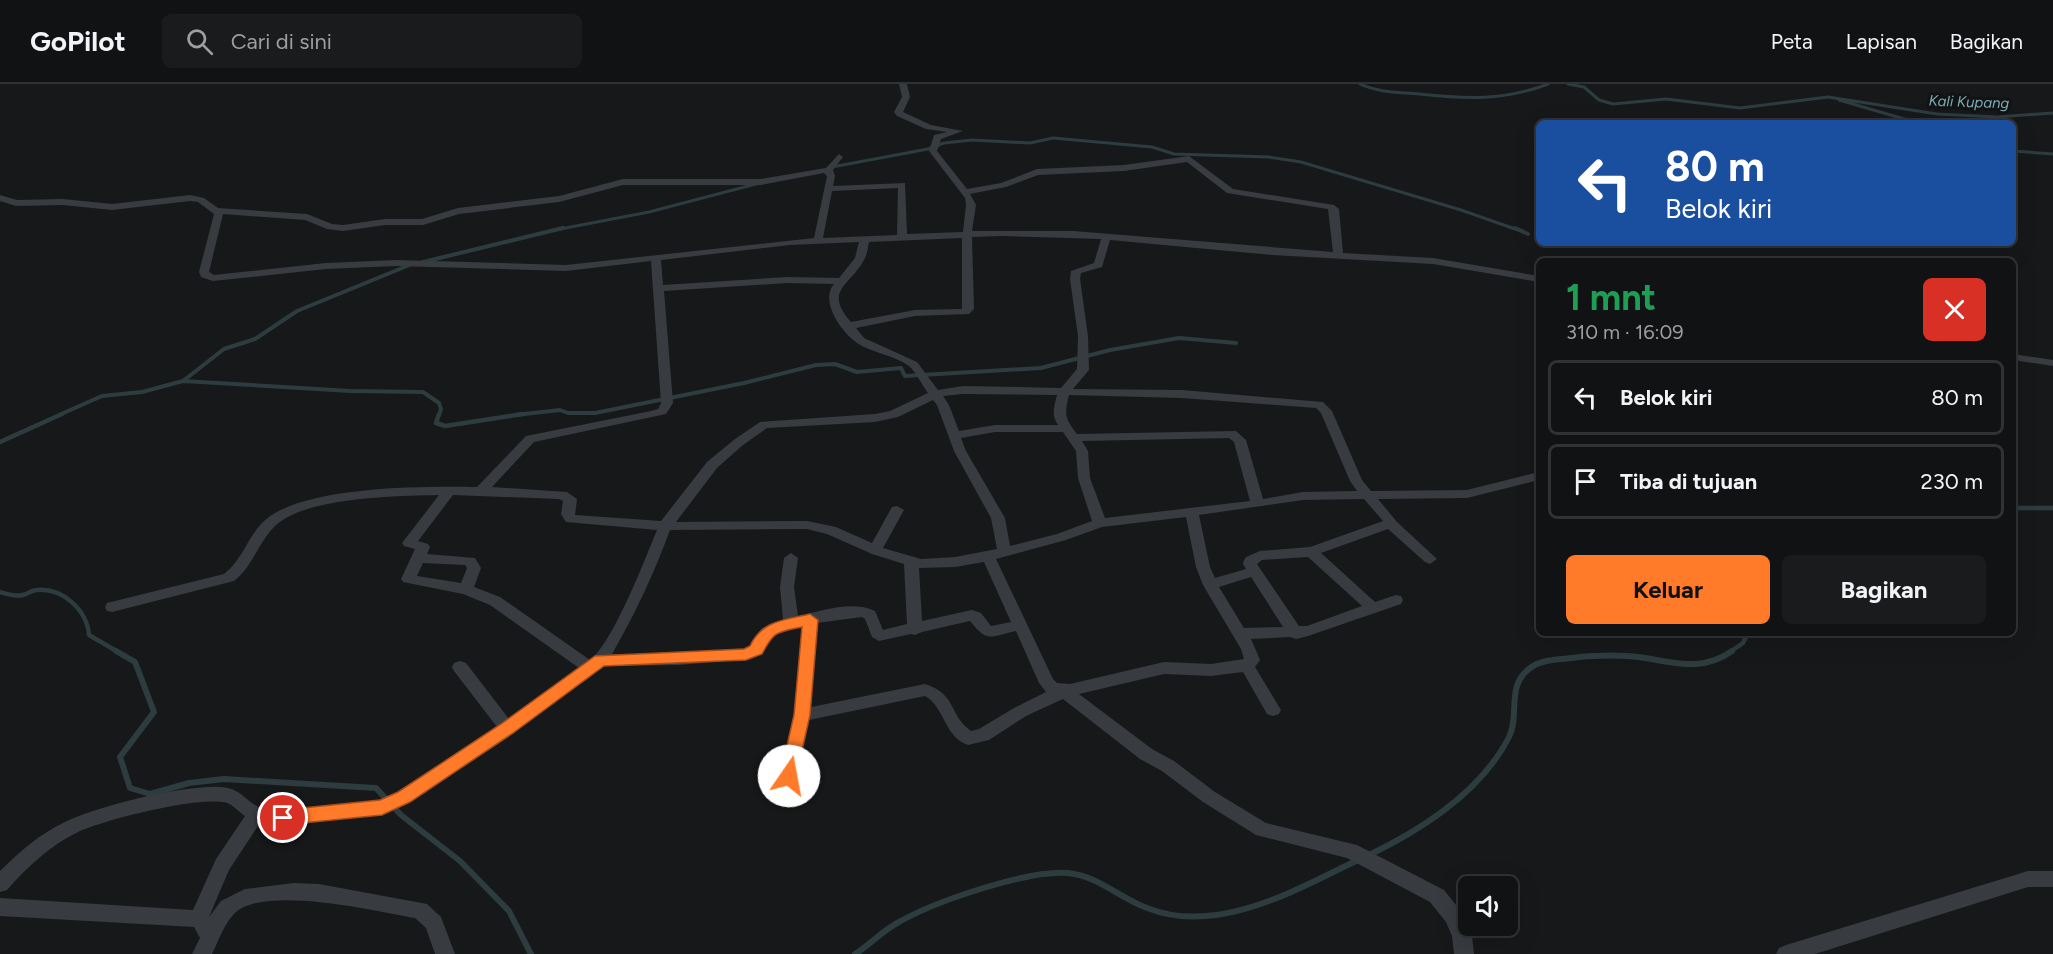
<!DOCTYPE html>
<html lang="id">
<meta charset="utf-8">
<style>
:root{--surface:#111213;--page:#1a1b1c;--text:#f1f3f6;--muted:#9c9ea0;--line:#303233;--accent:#ff7a29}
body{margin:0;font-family:Figtree,sans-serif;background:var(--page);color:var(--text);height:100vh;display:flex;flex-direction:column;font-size:22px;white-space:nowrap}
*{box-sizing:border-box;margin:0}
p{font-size:20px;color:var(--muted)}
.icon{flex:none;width:33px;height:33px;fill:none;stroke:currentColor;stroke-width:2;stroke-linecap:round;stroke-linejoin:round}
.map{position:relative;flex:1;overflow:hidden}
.side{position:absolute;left:1536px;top:174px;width:480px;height:378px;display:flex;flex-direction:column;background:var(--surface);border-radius:9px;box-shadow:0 6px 24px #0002,0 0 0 2px var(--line)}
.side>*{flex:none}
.hud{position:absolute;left:1536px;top:36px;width:480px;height:126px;border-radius:9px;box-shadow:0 6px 24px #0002,0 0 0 2px var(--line);background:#1a4fa0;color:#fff;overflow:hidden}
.fabs{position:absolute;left:1458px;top:792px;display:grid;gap:12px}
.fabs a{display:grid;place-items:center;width:60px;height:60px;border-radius:9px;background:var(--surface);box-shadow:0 6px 24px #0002,0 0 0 2px var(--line);font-size:30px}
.pin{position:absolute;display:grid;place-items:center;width:51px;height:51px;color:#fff;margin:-26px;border:3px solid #fff;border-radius:50%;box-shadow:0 2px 6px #0007}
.me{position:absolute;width:66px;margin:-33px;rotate:12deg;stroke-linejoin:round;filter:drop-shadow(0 0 4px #0008)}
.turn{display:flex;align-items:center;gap:21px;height:126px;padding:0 30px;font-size:27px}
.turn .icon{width:78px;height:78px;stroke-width:2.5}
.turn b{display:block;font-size:42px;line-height:51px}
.round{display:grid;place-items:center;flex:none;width:63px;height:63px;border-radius:9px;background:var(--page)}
.summary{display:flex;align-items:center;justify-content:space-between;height:102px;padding:0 30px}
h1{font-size:36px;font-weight:700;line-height:45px;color:#1e9e55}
.button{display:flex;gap:12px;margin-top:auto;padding:12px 30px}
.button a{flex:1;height:69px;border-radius:9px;background:var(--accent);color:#111;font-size:24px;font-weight:700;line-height:69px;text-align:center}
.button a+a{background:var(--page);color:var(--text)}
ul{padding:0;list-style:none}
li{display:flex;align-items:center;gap:18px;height:75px;margin:0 12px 9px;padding:0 18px;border:3px solid var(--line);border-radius:9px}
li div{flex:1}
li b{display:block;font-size:22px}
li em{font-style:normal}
header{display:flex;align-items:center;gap:36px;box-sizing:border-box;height:84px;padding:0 30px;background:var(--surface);border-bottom:2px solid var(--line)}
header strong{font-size:28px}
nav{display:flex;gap:33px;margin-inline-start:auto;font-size:21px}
.search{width:420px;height:54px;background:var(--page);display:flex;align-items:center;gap:15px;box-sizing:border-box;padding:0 21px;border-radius:9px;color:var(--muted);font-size:22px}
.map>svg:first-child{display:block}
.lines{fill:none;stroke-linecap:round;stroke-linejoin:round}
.stream-far3{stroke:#2c3c3f;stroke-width:3}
.stream-far2{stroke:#2c3c3f;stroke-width:4}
.stream-far1{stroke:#2c3c3f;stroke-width:4.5}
.stream{stroke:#2c3c3f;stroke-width:6}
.minor{fill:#383b3f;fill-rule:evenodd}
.route{fill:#ff7a29;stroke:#a64f1b;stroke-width:1.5}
.labels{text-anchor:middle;stroke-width:6;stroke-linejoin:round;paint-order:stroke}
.far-water-label{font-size:15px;font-style:italic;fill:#7dadb7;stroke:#121314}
</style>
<header>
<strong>GoPilot</strong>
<div class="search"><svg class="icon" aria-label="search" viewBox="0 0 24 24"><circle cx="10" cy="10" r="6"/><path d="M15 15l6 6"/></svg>Cari di sini</div>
<nav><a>Peta</a><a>Lapisan</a><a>Bagikan</a></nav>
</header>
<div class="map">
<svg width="2053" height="870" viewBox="0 0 2053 870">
<rect width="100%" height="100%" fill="#171819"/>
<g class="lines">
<path class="stream-far3" d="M1360 0C1379 9 1399 8 1419 10 1465 15 1504 17 1548 0
M1568 0 1584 3 1599 16 1613 20 1666 15 1740 24 1828 13 1937 30 1997 33 2053 29
M1839 16 1918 39
M2013 67 2053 70
M832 83 928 65 944 59 972 56 1030 59 1053 54 1152 63 1174 70 1269 73 1301 78 1461 126 1518 146
M555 146 649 128 756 100"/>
<path class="stream-far2" d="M1515 144 1528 150
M423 178 563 144
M183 297 350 307 423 308 439 319 441 325 439 331
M59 331 102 312 142 308 183 297 224 265 255 255 297 227 412 180
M515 331 560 326 568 329H595L744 299 816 281 835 280 857 288 901 284 905 292 1041 284 1110 266 1179 254 1236 259"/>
<path class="stream-far1" d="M439 330 436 339 445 342 523 330
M0 358 62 330
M2013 424H2053
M0 508C7 510 16 513 23 511 28 510 32 506 37 506 63 504 87 526 89 551L118 568
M1730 568 1743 559 1748 549"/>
<path class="stream" d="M116 567 135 578 154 628 120 673 130 704 150 710 189 699 224 695 376 704 401 731 460 777 509 827 531 870
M1369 771C1423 745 1481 708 1509 653 1520 631 1506 602 1529 585 1538 577 1552 576 1563 575 1584 572 1606 571 1627 572 1665 574 1697 592 1732 567
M855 870C871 860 883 846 899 838 936 817 1027 786 1068 789 1098 792 1120 814 1147 824 1218 852 1295 806 1358 776"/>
<path class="minor" d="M899 0H907L910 13 903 28 931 41 963 47 941 55 937 67 967 105 1001 99 1037 85 1124 81 1189 72 1233 105 1334 121 1339 125 1343 169 1433 174 1539 192V198L1433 180 1272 171 1110 156 1102 183 1081 189 1080 195 1088 252 1089 286 1073 305 1182 306 1323 318 1332 327 1362 396 1371 407 1467 406 1539 388V396L1467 414 1378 415 1397 438 1437 475 1430 480 1425 478 1388 445 1321 469 1375 518 1396 511 1401 512 1403 516 1401 520 1308 552 1296 555 1290 553 1251 555 1260 576 1255 583 1281 626 1279 630 1273 632 1267 630 1243 588 1211 592 1164 590 1079 610 1152 665 1174 677 1215 708 1266 739 1357 761 1444 806 1460 826 1472 852 1474 870H1454L1452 852 1446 838 1430 818 1347 774 1256 751 1203 718 1162 687 1140 675 1063 615 1026 632 989 656 968 661C944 653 945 623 925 612L809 636 798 692 795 697 789 699 783 697 780 692 794 631 802 542 772 552 761 570 751 575 679 581 604 582 513 650 410 718 388 728 283 741 260 739 229 786 209 833 221 817 245 805 294 799 319 800 427 820 441 833 455 870H435L426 844 415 834C376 827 263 800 234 830 223 842 219 856 212 870H192L200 854 194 843 0 832V814L193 826 216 775 245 732C239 728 233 721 227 719 201 711 103 736 78 748 51 761 27 783 7 806L0 808V787C19 768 41 749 65 738 98 722 184 701 220 703 241 704 244 716 259 723 271 729 367 720 381 715 387 714 392 710 398 708L497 643 454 587 452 583 454 579 460 577 466 579 509 635 579 584 490 521 463 510 403 498 401 495 415 465 404 462 402 459 439 411C397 412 305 413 275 442 258 459 253 482 234 497L112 528 107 527 105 523 107 519 224 490C244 475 249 447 269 433 311 402 425 402 477 403L526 352 651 327 658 325 661 319 651 177 566 187 396 182 326 185 213 197 201 193 199 188 214 130 198 118 190 117 112 126 63 121 16 122 0 117V111L17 116 63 115 112 120 190 111 204 114 218 124 307 130 332 140 343 141 385 135H422L458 124 559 112 623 95H761L826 84 839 70 843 73 833 86 835 92 833 102 905 99 907 150 963 148 966 121 965 114 929 67 934 51 947 48 926 45 897 32 894 28 902 13ZM1187 78 1227 109 1328 125 1333 168 1073 147H972L976 121 970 110 1006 103 1038 91 1124 87ZM824 89 827 92 814 154 566 181 396 176 326 179 214 191 209 188 223 130 305 136 327 145 343 147 385 141H423L459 130 559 118 623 101H761ZM898 104 897 151 823 154 832 107ZM1002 152 1101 155 1094 179 1071 187 1070 195 1078 252 1077 285 1061 304 963 302 938 306 917 278 864 254 856 244 915 232 969 230 974 225 972 153ZM962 154V225L915 226 851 238C823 206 850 202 864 176 867 171 868 163 869 158ZM859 158 855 174 839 194 787 193 663 201 661 176 790 161ZM787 199 834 200C819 217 842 249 857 259 872 269 894 271 909 282 916 288 922 301 928 309L890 327 875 330 760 338 735 355 707 378 661 437 575 431 577 415 567 408 492 403 534 358 666 330 673 319 664 207ZM963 310 1057 311C1054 323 1051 331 1058 341H995L959 347 949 321 943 312ZM1069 311 1182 314 1316 324 1321 329 1350 397 1357 407 1303 408 1263 415 1246 356 1236 347 1077 350C1065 334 1064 331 1069 311ZM933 316 937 321 954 367 991 434 997 465 955 473 921 475 883 464 904 426 897 422 892 423 872 459 836 443 807 437 676 438 717 384 743 361 767 344 875 338 898 333ZM995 348H1063L1076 367 1078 394 1092 437 1057 450 1010 462 1005 434 966 367 961 354ZM1229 354 1234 358 1250 417 1105 434 1090 394 1088 367 1082 357ZM453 411 559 415 563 417 561 430 566 438 657 446C645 475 613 559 590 576L500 513 474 503 481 484 475 474 427 470 430 463 428 460 418 457ZM1364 415 1383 437 1310 463 1260 467 1246 473 1244 476 1243 480 1246 485 1215 494 1210 483 1199 431 1303 416ZM1186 433 1196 483 1203 501 1241 565 1244 575 1211 580 1164 578 1070 600 1057 599 1053 595 996 475 1066 456 1102 443ZM807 445 827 450 872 470 904 480 907 540 883 546 875 527C852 516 822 527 798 532L794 503 798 474 791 469 784 474 780 503 783 536 762 544 748 564 679 569 612 570C635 530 654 490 670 446ZM1308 473 1362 522 1307 542H1299L1257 480 1262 476ZM984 478 1011 538 991 542 981 529 972 526 922 537 919 484 955 483ZM423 479 465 481 467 484 461 499 417 492ZM1251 493 1283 543 1244 544 1219 503ZM862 533 865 535 872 553 879 557 911 550 915 551 922 548 970 537C988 559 989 553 1016 547L1039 599 1046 608 1014 624 979 645 971 647C948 630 957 610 925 600L811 623 817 539Z
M2013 270 2053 276V282L2013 276Z
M2028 787H2053V803H2028L1815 870H1776L1779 864 1786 861Z"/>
</g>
<path class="route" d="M810 530 818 536 810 631 795 697H783L780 692 794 631 802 543C777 548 774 547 762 570L746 576 604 582 513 649 410 718 382 731 283 741 277 739 274 734 277 728 283 726 380 716 398 708 501 640 595 572 744 565 750 562C762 536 785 536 810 530Z"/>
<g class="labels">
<g class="far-water-label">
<text transform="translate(1969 18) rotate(2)" y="5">Kali Kupang</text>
</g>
</g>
</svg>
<div class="fabs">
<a><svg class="icon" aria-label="sound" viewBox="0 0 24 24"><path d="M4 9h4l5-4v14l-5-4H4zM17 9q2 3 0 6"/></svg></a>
</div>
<div class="pin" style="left:283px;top:734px;background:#d93025"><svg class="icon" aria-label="arrive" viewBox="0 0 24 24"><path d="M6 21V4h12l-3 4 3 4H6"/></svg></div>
<svg class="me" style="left:789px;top:692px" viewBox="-20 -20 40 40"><circle r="19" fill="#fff"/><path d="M0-13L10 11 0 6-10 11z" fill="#ff7a29"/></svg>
<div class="hud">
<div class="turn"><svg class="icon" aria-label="left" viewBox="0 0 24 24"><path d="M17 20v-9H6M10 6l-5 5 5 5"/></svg><div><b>80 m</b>Belok kiri</div></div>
</div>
<section class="side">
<div class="summary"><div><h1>1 mnt</h1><p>310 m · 16:09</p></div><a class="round" style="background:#d93025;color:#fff"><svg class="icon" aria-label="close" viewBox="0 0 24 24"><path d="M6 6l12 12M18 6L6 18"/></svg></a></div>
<ul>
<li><svg class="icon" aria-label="left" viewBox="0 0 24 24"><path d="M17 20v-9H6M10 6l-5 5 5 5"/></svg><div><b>Belok kiri</b></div><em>80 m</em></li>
<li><svg class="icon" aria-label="arrive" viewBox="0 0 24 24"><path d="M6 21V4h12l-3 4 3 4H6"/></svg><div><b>Tiba di tujuan</b></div><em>230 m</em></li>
</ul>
<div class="button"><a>Keluar</a><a>Bagikan</a></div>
</section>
</div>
